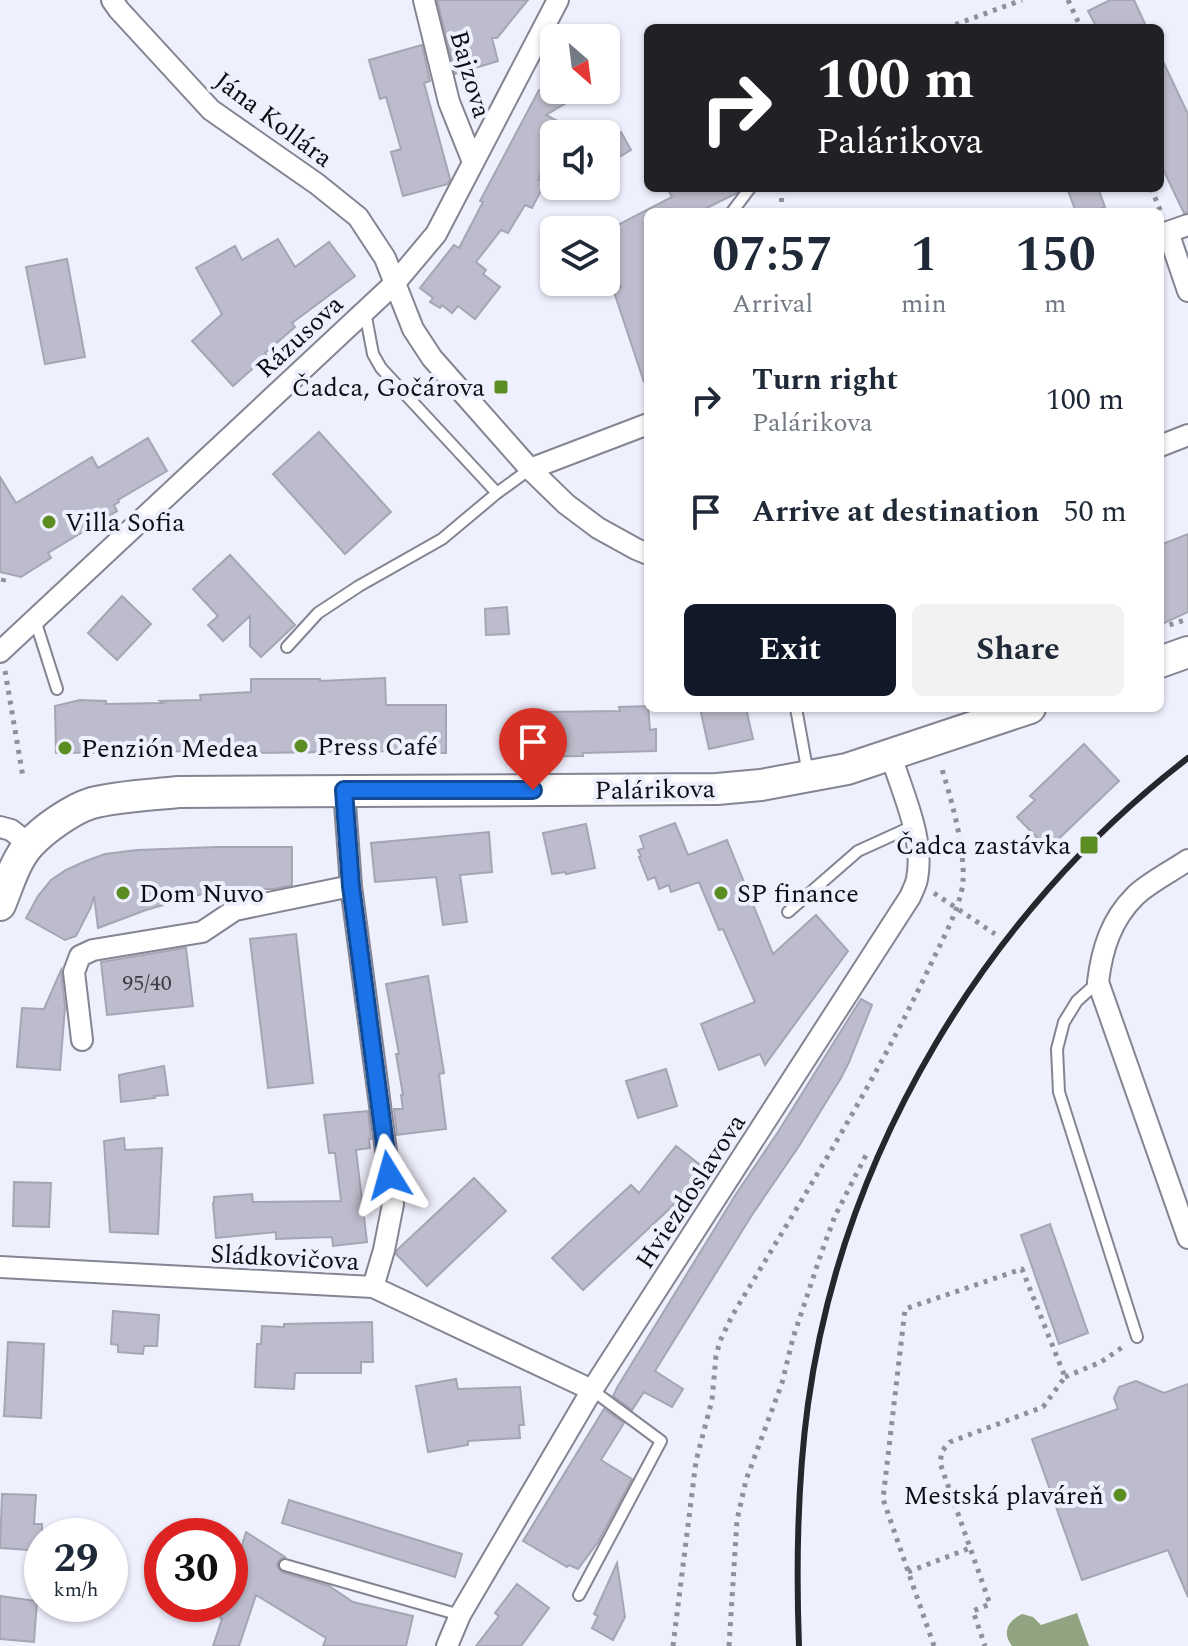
<!DOCTYPE html>
<meta charset="utf-8">
<style>
:root{--surface:#fff;--page:#f2f2f3;--text:#1f2937;--muted:#747a83;--accent:#111827}
body{margin:0;font-family:Spectral,serif;background:var(--page);color:var(--text);height:100vh;display:flex;flex-direction:column;font-size:30px;white-space:nowrap}
*{box-sizing:border-box;margin:0}
p{font-size:26px;color:var(--muted)}
.icon{flex:none;width:44px;height:44px;fill:none;stroke:currentColor;stroke-width:2;stroke-linecap:round;stroke-linejoin:round}
.map{position:relative;flex:1;overflow:hidden}
.sheet{position:absolute;left:644px;top:208px;width:520px;height:504px;display:flex;flex-direction:column;background:var(--surface);border-radius:12px;box-shadow:0 2px 6px #0004}
.sheet>*{flex:none}
.top-card{position:absolute;left:644px;top:24px;width:520px;height:168px;border-radius:12px;box-shadow:0 2px 6px #0004;background:#202124;color:#fff;overflow:hidden}
.needle{width:52px;rotate:152deg}
.fabs{position:absolute;left:540px;top:24px;display:grid;gap:16px}
.fabs a{display:grid;place-items:center;width:80px;height:80px;border-radius:12px;background:var(--surface);box-shadow:0 2px 6px #0004;font-size:40px}
.speed{position:absolute;left:24px;top:1518px;display:flex;gap:16px;font-size:40px;font-weight:700;text-align:center}
.speed>*{display:grid;place-content:center;width:104px;height:104px;border-radius:50%;background:var(--surface);box-shadow:0 2px 6px #0004;line-height:1}
.speed small{font-size:20px;font-weight:400}
.speed .limit{border:12px solid #d22;background:#fff;color:#111}
.pin{position:absolute;display:grid;place-items:center;width:68px;height:68px;color:#fff;margin:-82px -34px;border-radius:50% 50% 50% 0;rotate:-45deg;box-shadow:0 0 8px #0007}
.pin .icon{rotate:45deg}
.me{position:absolute;width:88px;margin:-44px;rotate:352deg;stroke-linejoin:round;filter:drop-shadow(0 0 6px #0008)}
.turn{display:flex;align-items:center;gap:28px;height:168px;padding:0 40px;font-size:36px}
.turn .icon{width:104px;height:104px;stroke-width:2.5}
.turn b{display:block;font-size:56px;line-height:68px}
.eta{display:flex;justify-content:space-evenly;align-items:center;height:136px;text-align:center}
.eta b{font-size:48px;font-weight:700;line-height:56px}
.primary-button{display:flex;gap:16px;margin-top:auto;padding:16px 40px}
.primary-button a{flex:1;height:92px;border-radius:12px;background:var(--accent);color:#fff;font-size:32px;font-weight:700;line-height:92px;text-align:center}
.primary-button a+a{background:var(--page);color:var(--text)}
ul{padding:0;list-style:none}
li{display:flex;align-items:center;gap:24px;height:112px;padding:0 40px}
li div{flex:1}
li b{display:block;font-size:30px}
li em{font-style:normal}
.map>svg:first-child{display:block}
.water{fill:#91a482}
.building{fill:#bcbccc;stroke:#a5a5b4;stroke-width:2}
.lines{fill:none;stroke-linecap:round;stroke-linejoin:round}
.lane-casing{stroke:#848493;stroke-width:14}
.street-casing{stroke:#848493;stroke-width:24}
.secondary-casing{stroke:#848493;stroke-width:34}
.path{stroke:#90909a;stroke-width:5;stroke-dasharray:4 6;stroke-linecap:butt}
.lane{stroke:#fff;stroke-width:10}
.street{stroke:#fff;stroke-width:20}
.secondary{stroke:#fff;stroke-width:30}
.rail{stroke:#26262d;stroke-width:6}
.route-casing{stroke:#114b97;stroke-width:20}
.route{stroke:#1a73e8;stroke-width:14}
.poi-dot{fill:#5c8d23;stroke:#eff0fd;stroke-width:3}
.labels{text-anchor:middle;stroke-width:8;stroke-linejoin:round;paint-order:stroke}
.number-label{font-size:22px;fill:#3a3a42}
.street-label{font-size:26px;fill:#0e0e14;stroke:#eff0fd}
.poi-label{font-size:26px;fill:#0e0e14;stroke:#eff0fd;text-anchor:start}
</style>
<div class="map">
<svg width="1188" height="1646" viewBox="0 0 1188 1646">
<rect width="100%" height="100%" fill="#eff0fd"/>
<path class="water" d="M1077 1613 1089 1646H1012C1002 1633 1007 1621 1022 1614L1033 1617 1041 1625Z"/>
<path class="building" d="M437 0H528L497 38H492L498 61 455 74Z
M1110 0H1134L1147 28H1097L1088 11Z
M422 45 430 81 424 83 450 179 448 184 403 196 391 152 401 149 386 97 380 99 369 60Z
M1160 55 1188 114V212L1184 213 1160 163Z
M539 90H588L546 115 563 124 558 134H554V141L541 165 544 167 538 179 545 183 532 208 525 205 508 233 501 230 476 262 486 270 483 274 500 287 475 319 458 306 452 313 442 305 440 308 430 302 433 298 420 288 454 245 459 248 483 202 480 201Z
M621 132 631 150 606 165V141Z
M667 188H740L737 193 699 212H648V381L644 382 613 289 621 287 606 258V231L672 197Z
M1067 188H1098L1105 207 1092 212H1076Z
M278 239 295 267 329 242 355 276 292 323 295 327 265 353 267 356 233 386 192 341 222 314 196 268 235 246 242 260Z
M67 259 85 357 45 364 26 267Z
M319 432 391 512 345 554 273 474Z
M148 438 167 471 118 500 119 502 114 505 117 511 48 553 51 558 21 577 0 572V477L16 503 92 457 98 468Z
M1188 534V612L1160 625V545Z
M230 555 295 625 261 657 250 646V616L223 641 208 625 218 616 193 589Z
M122 596 151 624 117 660 88 633Z
M507 607 509 634 486 635 485 609Z
M385 678 386 705H446V753H405V751L253 753 202 751 56 753 55 706 80 700 106 701V704L163 703 160 701 201 700 200 695 251 692V679H320V681Z
M648 706 650 730 656 729V751L583 753V756L510 757V723H546V712L620 711 619 707Z
M700 708H746L753 739 709 749Z
M1084 744 1119 781 1048 849 1017 817 1035 800 1030 796Z
M675 823 688 855 727 840 773 954 816 915 848 951 765 1065 760 1054 719 1070 701 1024 755 1002 723 929 719 930 699 882 671 892 669 885 659 889 655 877 648 880 639 857 641 856 638 850 644 848 640 836Z
M586 824 595 868 566 874 565 872 552 874 543 833Z
M489 832 492 872 460 875 467 922 443 925 436 877 375 882 371 843Z
M217 847H292V885L274 889H244V895L239 896H223V888L146 910 98 928 94 896 91 907 76 936 65 940 26 918 38 896 51 880 66 870 86 861 105 854 137 850Z
M296 934 313 1083 268 1088 250 939Z
M184 948H186L193 1006 107 1015 101 962Z
M61 970 65 1007 60 1070 17 1067 22 1008 44 1009Z
M428 976 444 1073 439 1074 446 1129 397 1135 394 1109H403L401 1095H403L396 1054H399L386 984Z
M861 999 872 1005 849 1062 841 1078 799 1146 752 1215 655 1371 683 1389 672 1407 644 1392 632 1410 613 1396 618 1386 736 1194 778 1132Z
M164 1066 168 1095 154 1096 155 1098 121 1102 119 1075Z
M666 1069 677 1106 638 1118 626 1081Z
M368 1111 371 1139H369L370 1148 356 1150 367 1242 333 1246 332 1237 276 1239V1232L216 1238 213 1203H214V1197L252 1194 253 1202 341 1201 335 1153H329L324 1115Z
M124 1138 125 1150 162 1148 158 1234 110 1232 104 1141Z
M676 1146 708 1171 683 1202 680 1199 583 1290 552 1258 631 1185 639 1193Z
M474 1178 506 1211 427 1286 396 1254 397 1250Z
M14 1182 51 1183 49 1227 13 1226Z
M1050 1224 1088 1333 1059 1344 1021 1235Z
M113 1311 159 1315 157 1346H144L143 1354 118 1352V1345L111 1344Z
M372 1322 373 1362H361V1373H295L294 1389 255 1387 257 1344H261L262 1326 284 1327V1324Z
M8 1342 44 1344 41 1418 4 1416Z
M456 1379 458 1389 520 1387 524 1425H519L520 1438 468 1441V1445L428 1452 416 1386Z
M1136 1381 1164 1393 1188 1384V1597L1168 1550 1082 1580 1032 1439 1118 1409 1114 1398 1119 1387Z
M604 1409 624 1423 601 1460 632 1479 598 1542 578 1569 569 1565 567 1567 523 1541Z
M2 1494 36 1495 34 1524H42V1551L0 1548Z
M289 1500 462 1554 455 1577 282 1523Z
M246 1532 285 1557 280 1559 277 1564 278 1568 282 1572 329 1586 353 1602 413 1616 406 1646H323L326 1638 256 1595 239 1646H213L222 1619 220 1618 225 1604H230V1586Z
M617 1563 625 1617 613 1640 592 1628 598 1616 594 1614Z
M517 1584 549 1608 521 1646H476L499 1616 495 1613Z
M0 1596 37 1601 34 1642 0 1639Z"/>
<g class="lines">
<g class="lane-casing">
<path id="lane" d="M732 212 750 188
M365 312 373 354 381 368 497 493
M35 620 57 689
M287 647 318 613 359 586 442 539 497 493 530 469
M796 708 808 774
M788 912 858 851 913 826
M1098 982 1077 1001 1064 1022 1057 1049 1059 1092 1137 1337
M285 1565 460 1615
M579 1595 661 1441 592 1390"/>
</g>
<g class="street-casing">
<path id="street" d="M112 0 119 10 211 110 317 184 358 217 385 258 413 329 432 358 530 469 566 504 598 528 636 549 648 554
M424 0 449 102 473 162
M1188 225 1168 232 1188 291
M1160 446 1188 435
M530 469 648 424
M0 652 394 284 436 234 558 0
M344 790 351 886 393 1204 384 1250 373 1287
M0 827 11 830 29 844
M1188 860C1172 871 1148 883 1135 896 1111 920 1102 949 1098 982L1188 1238
M82 1040 74 972 80 956 93 950 202 932 235 910 351 886
M0 1267 373 1287 592 1390
M447 1646 460 1615 592 1390 910 897C912 892 916 885 917 879 925 838 902 793 891 755"/>
</g>
<g class="secondary-casing">
<path id="secondary" d="M1160 662 1188 652
M0 905C8 886 15 860 30 844 44 829 72 809 92 803 119 796 150 795 178 792L717 789 761 785 847 769 1030 708"/>
</g>
<path class="path" d="M1068 0 1081 28
M946 28 1022 0
M1151 188 1161 212
M781 212 782 188
M3 582 5 573
M1160 628 1188 619
M5 671 23 777
M934 893 995 934
M1065 1377 1101 1362 1124 1346
M908 1572 970 1548
M673 1646 696 1461 712 1400 716 1356 720 1341 732 1316C800 1202 871 1090 928 970 939 946 962 906 963 880 965 847 951 798 941 766
M729 1646 737 1520 746 1480 782 1383 793 1338 822 1251 835 1216 866 1155
M934 1646 883 1499 905 1309 1022 1269 1065 1377 1043 1407 950 1442 942 1451 940 1463 990 1604 973 1611 985 1646"/>
<use href="#lane" class="lane"/>
<use href="#street" class="street"/>
<use href="#secondary" class="secondary"/>
<path class="rail" d="M799 1646C796 1565 797 1485 808 1404 843 1151 986 913 1188 758"/>
</g>
<g class="lines">
<g class="route-casing">
<path id="route" d="M389 1175 351 886 344 790H533"/>
</g>
<use href="#route" class="route"/>
</g>
<g class="poi-dot">
<rect x="493" y="379" width="16" height="16" rx="4"/>
<circle cx="49" cy="522" r="8"/>
<circle cx="301" cy="746" r="8"/>
<circle cx="65" cy="748" r="8"/>
<rect x="1079" y="835" width="20" height="20" rx="4"/>
<circle cx="123" cy="893" r="8"/>
<circle cx="721" cy="893" r="8"/>
<circle cx="1120" cy="1495" r="8"/>
</g>
<g class="labels">
<g class="number-label">
<text x="147" y="990">95/40</text>
</g>
<g class="street-label">
<text transform="translate(471 74) rotate(74)" y="9">Bajzova</text>
<text transform="translate(274 119) rotate(37)" y="9">Jána Kollára</text>
<text transform="translate(299 336) rotate(-43)" y="9">Rázusova</text>
<text transform="translate(655 789) rotate(-1)" y="9">Palárikova</text>
<text transform="translate(690 1191) rotate(-57)" y="9">Hviezdoslavova</text>
<text transform="translate(285 1257) rotate(3)" y="9">Sládkovičova</text>
</g>
<g class="poi-label">
<text x="485" y="396" text-anchor="end">Čadca, Gočárova</text>
<text x="65" y="531">Villa Sofia</text>
<text x="317" y="755">Press Café</text>
<text x="81" y="757">Penzión Medea</text>
<text x="1071" y="854" text-anchor="end">Čadca zastávka</text>
<text x="139" y="902">Dom Nuvo</text>
<text x="737" y="902">SP finance</text>
<text x="1104" y="1504" text-anchor="end">Mestská plaváreň</text>
</g>
</g>
</svg>
<div class="fabs">
<a><svg class="needle" viewBox="-14 -14 28 28"><path d="M0-13l5 13h-10z" fill="#e53935"/><path d="M0 13l5-13h-10z" fill="#747a83"/></svg></a>
<a><svg class="icon" aria-label="sound" viewBox="0 0 24 24"><path d="M4 9h4l5-4v14l-5-4H4zM17 9q2 3 0 6"/></svg></a>
<a><svg class="icon" aria-label="layers" viewBox="0 0 24 24"><path d="M12 4l9 5-9 5-9-5zM3 14l9 5 9-5"/></svg></a>
</div>
<div class="speed"><div>29<small>km/h</small></div><div class="limit">30</div></div>
<div class="pin" style="left:533px;top:790px;background:#d93025"><svg class="icon" aria-label="arrive" viewBox="0 0 24 24"><path d="M6 21V4h12l-3 4 3 4H6"/></svg></div>
<svg class="me" style="left:389px;top:1175px" viewBox="-20 -20 40 40"><path d="M0-17L14 15 0 8-14 15z" fill="#1a73e8" stroke="#fff" stroke-width="4"/></svg>
<div class="top-card">
<div class="turn"><svg class="icon" aria-label="right" viewBox="0 0 24 24"><path d="M7 20v-9h11M14 6l5 5-5 5"/></svg><div><b>100 m</b>Palárikova</div></div>
</div>
<section class="sheet">
<div class="eta">
<div><b>07:57</b><p>Arrival</p></div>
<div><b>1</b><p>min</p></div>
<div><b>150</b><p>m</p></div>
</div>
<ul>
<li><svg class="icon" aria-label="right" viewBox="0 0 24 24"><path d="M7 20v-9h11M14 6l5 5-5 5"/></svg><div><b>Turn right</b><p>Palárikova</p></div><em>100 m</em></li>
<li><svg class="icon" aria-label="arrive" viewBox="0 0 24 24"><path d="M6 21V4h12l-3 4 3 4H6"/></svg><div><b>Arrive at destination</b></div><em>50 m</em></li>
</ul>
<div class="primary-button"><a>Exit</a><a>Share</a></div>
</section>
</div>
